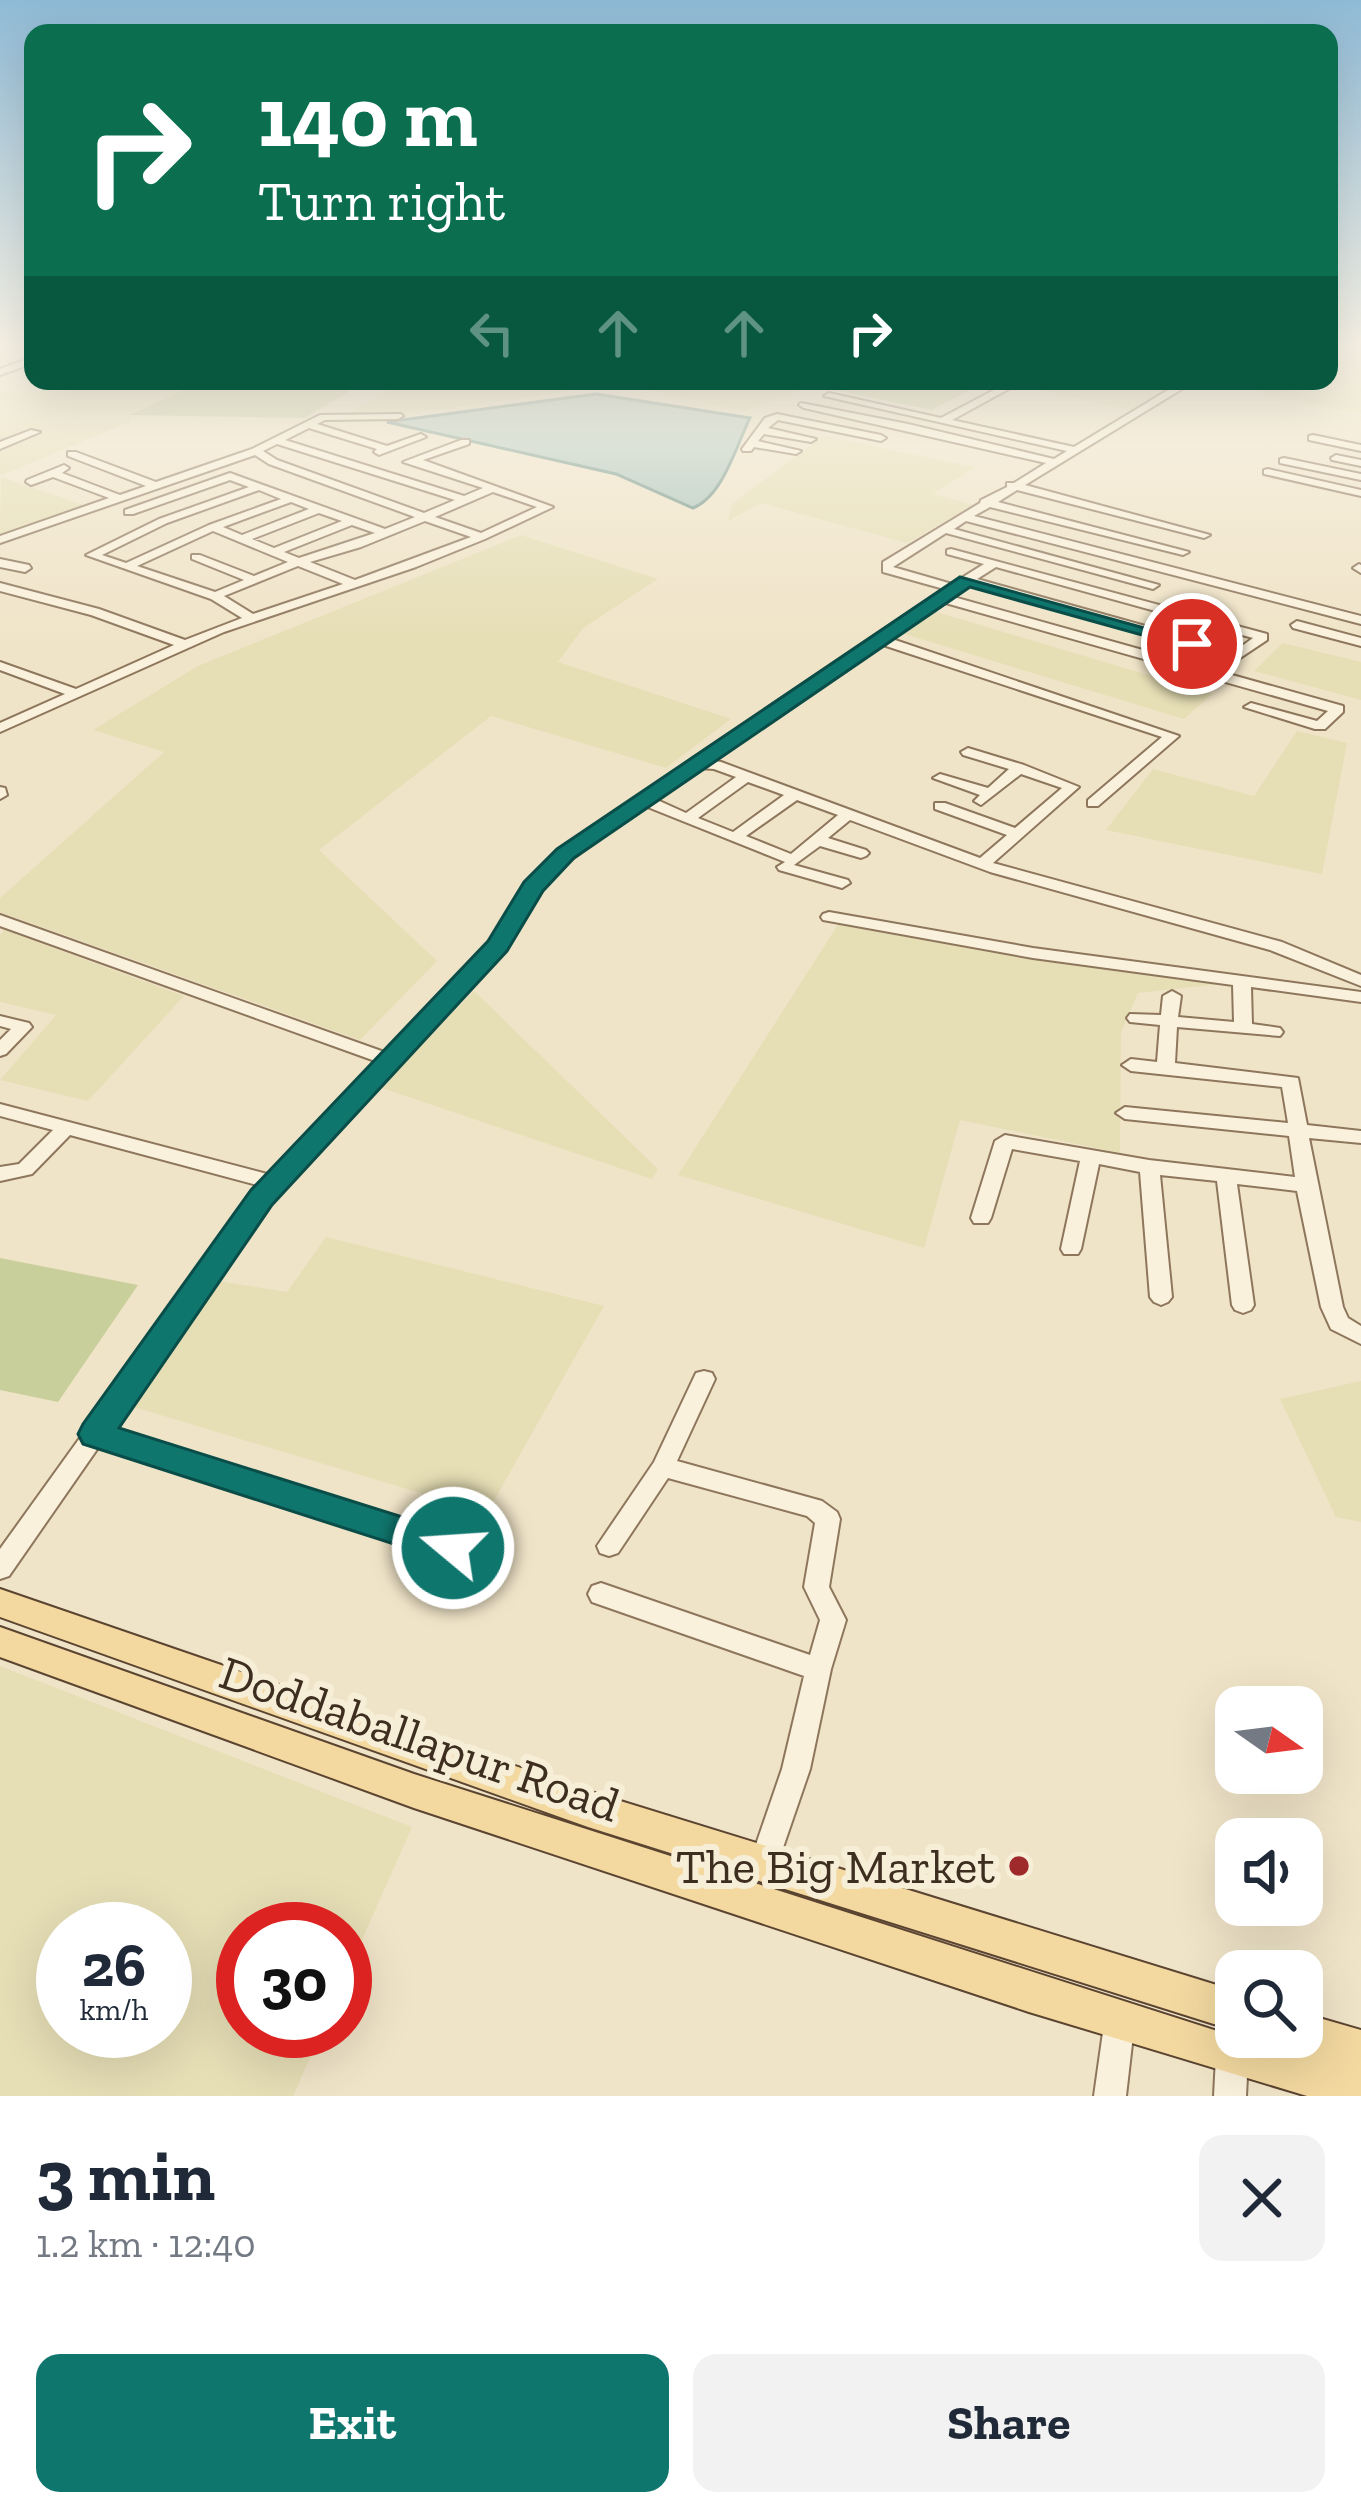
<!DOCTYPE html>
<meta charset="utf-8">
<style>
:root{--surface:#fff;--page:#f2f2f3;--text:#1f2937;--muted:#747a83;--accent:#0f766e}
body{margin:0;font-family:"Zilla Slab",serif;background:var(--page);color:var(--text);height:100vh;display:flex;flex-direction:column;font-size:45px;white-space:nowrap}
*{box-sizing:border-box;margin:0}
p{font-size:39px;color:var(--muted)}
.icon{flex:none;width:66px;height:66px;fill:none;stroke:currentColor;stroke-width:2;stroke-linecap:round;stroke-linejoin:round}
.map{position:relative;height:2096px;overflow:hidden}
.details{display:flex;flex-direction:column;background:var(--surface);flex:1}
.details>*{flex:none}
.banner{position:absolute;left:24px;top:24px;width:1314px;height:366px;border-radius:24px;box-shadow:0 12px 48px #0002;background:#0b6e4f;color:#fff;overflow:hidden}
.needle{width:78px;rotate:104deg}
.tools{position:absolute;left:1215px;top:1686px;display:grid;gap:24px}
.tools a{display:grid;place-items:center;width:108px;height:108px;border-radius:24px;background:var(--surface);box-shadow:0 12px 48px #0002;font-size:60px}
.speed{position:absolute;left:36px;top:1902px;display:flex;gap:24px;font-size:60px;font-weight:700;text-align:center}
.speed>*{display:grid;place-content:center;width:156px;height:156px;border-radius:50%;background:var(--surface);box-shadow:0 12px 48px #0002;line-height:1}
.speed small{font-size:30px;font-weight:400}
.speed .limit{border:18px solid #d22;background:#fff;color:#111}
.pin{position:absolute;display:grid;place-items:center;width:102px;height:102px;color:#fff;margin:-51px;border:6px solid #fff;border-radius:50%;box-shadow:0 3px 12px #0007}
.me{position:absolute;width:132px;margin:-66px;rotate:288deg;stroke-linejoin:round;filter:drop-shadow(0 0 9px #0008)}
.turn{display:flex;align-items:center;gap:42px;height:252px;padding:0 36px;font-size:54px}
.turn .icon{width:156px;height:156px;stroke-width:2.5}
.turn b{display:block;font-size:84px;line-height:102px}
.lanes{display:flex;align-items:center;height:114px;padding:0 36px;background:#0003;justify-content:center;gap:60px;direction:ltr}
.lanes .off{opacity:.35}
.round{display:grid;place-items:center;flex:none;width:126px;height:126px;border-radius:24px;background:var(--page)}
.head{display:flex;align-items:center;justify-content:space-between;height:204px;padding:0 36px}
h1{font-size:72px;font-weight:700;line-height:90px}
.primary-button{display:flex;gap:24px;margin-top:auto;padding:24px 36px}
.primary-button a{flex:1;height:138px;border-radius:24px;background:var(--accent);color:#fff;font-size:48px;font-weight:700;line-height:138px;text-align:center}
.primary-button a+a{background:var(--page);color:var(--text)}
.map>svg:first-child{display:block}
.farmland{fill:#e6deb5;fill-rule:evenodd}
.green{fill:#c9cf9b}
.water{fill:#a9c4bc;stroke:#6f938a;stroke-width:3}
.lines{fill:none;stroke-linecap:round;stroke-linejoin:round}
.minor-casing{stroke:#8d765c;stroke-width:4}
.major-casing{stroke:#5b4430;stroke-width:4}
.minor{fill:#faf1dc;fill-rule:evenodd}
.major{fill:#f3d9a0;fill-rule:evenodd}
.route{fill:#0f766e;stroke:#0a4d48;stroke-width:3}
.poi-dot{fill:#9e2a2b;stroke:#f7eed8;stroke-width:4.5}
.labels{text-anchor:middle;stroke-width:12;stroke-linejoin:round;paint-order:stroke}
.near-street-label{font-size:48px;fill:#3d2e20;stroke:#f7eed8}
.near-poi-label{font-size:48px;fill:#3d2e20;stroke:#f7eed8;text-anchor:end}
</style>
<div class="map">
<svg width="1361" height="2096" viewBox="0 0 1361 2096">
<rect width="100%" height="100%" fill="#f0e4c8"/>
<path class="farmland" d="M1329 346H1361V414L1258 393 1264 381H1329Z
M47 381H202L131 414 130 422 0 476V391L18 395Z
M372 381H824L743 412 607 381 559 393 402 415 349 414 394 386Z
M1000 381H1182L1133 411Z
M823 436 975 467 933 494 973 505 907 543 761 503 728 521 732 504Z
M1 477 89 507 0 537Z
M521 535 658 579 583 628 558 662 731 719 666 768 491 716 319 850 437 961 360 1040 0 912V898L164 752 93 730 198 666Z
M933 611 1212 694 1184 719 901 633Z
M1283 643 1361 662V700L1254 671Z
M1297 731 1347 743 1322 874 1106 830 1153 769 1254 796Z
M839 923 1034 958 1219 984 1138 993 1121 1032 1120 1153 960 1120 924 1248 678 1175Z
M4 930 184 996 88 1101 0 1080 56 1015 0 1002V935Z
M474 991 658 1169 652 1179 379 1087Z
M326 1237 604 1306 487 1513 134 1407 213 1280 287 1292Z
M1361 1381V1522L1336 1517 1280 1399Z
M0 1666 412 1827 345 1978V1929H243V2031H322L293 2096H0ZM63 1929H165V2031H63Z"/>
<path class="green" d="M202 381H366L305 418 130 415Z
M824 381H987L932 410 812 385Z
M0 1258 138 1285 58 1402 0 1390Z"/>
<path class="water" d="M596 394 750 418C736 446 723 496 693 508L616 474 387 422Z"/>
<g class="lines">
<g class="minor-casing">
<path id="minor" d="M33 357V363L0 375V369Z
M1011 381 1014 382V386L952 420 1074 447 1183 381H1195L1025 485 1210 535 1204 538 1017 490 998 502 1189 552 1183 555 990 507 974 516 1361 616V624L966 521 954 529 1159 585 1153 589 946 533 893 567 952 584 984 564 947 554V550L951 549 1267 634V640L1237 660 968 584 950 596 1343 706V712L1325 729H1315L1244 707 1251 703 1317 721 1328 711 942 602 889 638 1179 736 1098 806H1088V800L1162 737 880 644 709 760 721 762 980 858 1007 835 935 809V803H945L1015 828 1062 788 1021 774 981 805 974 801 980 795 933 778 940 774 988 788 1009 769 963 755 961 752 968 748 1024 765 1079 787 993 863 1282 942 1361 975V986L1270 950 990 872 850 820 828 838 866 850 869 853 866 856 861 858 820 846 794 865 848 880 850 883 842 888 779 870 777 867 785 862 645 806 553 873 504 949 268 1203 110 1430 462 1541 465 1548 462 1555 453 1558 100 1445 9 1576 0 1579V1549L261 1186 70 1135 32 1174 0 1181V1167L19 1164 53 1130 0 1116V1104L271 1175 378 1062 0 926V915L387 1053 492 942 541 867 690 760 944 589 883 572V562L980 503 981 500 1007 487V483H1014L1046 463 804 408 799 405 801 403 908 424 1054 459 1067 451 824 396 829 393 941 418ZM996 567 1253 638 1235 651 977 579ZM698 768 714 769 736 777 686 813 655 799ZM748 782 784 795 733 832 698 818ZM797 800 838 815 791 854 746 836Z
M401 414 403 416 398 419 325 420 317 424 387 446 421 434 426 437 379 455 374 452 377 449 309 428 285 440 464 496 483 488 403 462 461 440H469V444L423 460 553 507 485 539 416 567 224 632 0 732V723L65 694 0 670V662L76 689 174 645 91 615 0 591V583L99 609 185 640 242 618 211 599 86 555 159 519 249 487 230 480 133 514H125V510L230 473 385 529 415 517 269 464 255 455 0 543V536L109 498 53 477 31 485 26 482 27 480 64 465 69 468 62 473 120 495 146 486 68 456V452H76L156 482 252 449 320 415ZM277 444 455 500 424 513 277 460 263 451ZM259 490 281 499 209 525 126 563 102 555 167 523ZM493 492 537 507 481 533 435 517ZM291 502 309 509 242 535 223 527ZM319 513 342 521 274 548 252 539ZM425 521 471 537 355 580 310 562 361 547ZM352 525 375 533 299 558 284 552ZM213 531 288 562 254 576 200 555H192V559L244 580 215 592 137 566ZM298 566 343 584 253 614 224 596Z
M777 414 881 435 886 438 881 441 778 420 768 428 816 439 811 442 764 434 758 441 801 451 796 454 754 447 751 451H743L742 449 765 418Z
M31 430 40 432 0 449V442Z
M1313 435 1361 445V451L1309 440V436Z
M1336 455 1361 460V466L1332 460 1331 458Z
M1284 458 1361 474V480L1280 463V459Z
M1268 469 1361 490V496L1264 474V470Z
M0 559 29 565 31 568 25 572 0 567Z
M1359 564 1361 565V573L1353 568Z
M1297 621 1361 638V646L1293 628 1291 625Z
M0 787 5 788 7 795 0 799Z
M829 912 1033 948 1361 992V1002L1251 987 1252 1024 1280 1028 1283 1032 1280 1036 1177 1027 1175 1063 1298 1078 1307 1125 1361 1131V1143L1309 1138 1343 1307 1348 1318 1361 1326V1344L1331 1329 1321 1307 1297 1191 1237 1184 1254 1305 1251 1310 1243 1313 1235 1310 1232 1305 1217 1181 1160 1175 1172 1297 1168 1302 1161 1305 1154 1302 1150 1297 1140 1172 1099 1164 1081 1249 1078 1254H1064L1061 1249 1080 1161 1012 1149 991 1218 988 1223H974L971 1218 995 1141 1005 1135 1149 1160 1295 1177 1289 1136 1125 1119 1116 1113 1125 1107 1288 1123 1282 1087 1131 1071 1122 1065 1131 1059 1157 1062 1160 1025 1130 1022 1127 1018 1130 1014 1161 1015 1163 996 1172 991 1181 996 1178 1017 1234 1022 1233 985 1033 958 823 920 821 917 823 914Z
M0 1016 29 1023 32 1027 6 1054 0 1056V1040L11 1029 0 1026Z
M704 1371 712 1373 715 1379 677 1461 822 1501 837 1512 840 1519 829 1587 846 1620 831 1669 810 1769 777 1865 773 1875 763 1879 753 1875 749 1865 782 1769 804 1676 592 1602 588 1594 592 1586 601 1583 810 1655 820 1620 804 1587 815 1523 807 1516 668 1478 618 1553 609 1556 600 1553 597 1546 654 1462 696 1373Z
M1120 2003 1131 2007 1135 2018 1126 2096H1094L1105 2018 1109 2007Z
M1232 2041 1243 2046 1248 2057 1246 2096H1214L1216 2057 1221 2046Z"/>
</g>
<g class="major-casing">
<path id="major" d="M0 1589 588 1791 1236 1991V2031L588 1827 0 1617Z
M0 1627 414 1774 1236 2037 1299 2052 1288 2047 1283 2037H1302V2013L1361 2030V2096H1307L1029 2012 414 1808 0 1657Z"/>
</g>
<use href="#minor" class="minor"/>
<use href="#major" class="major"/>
</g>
<linearGradient id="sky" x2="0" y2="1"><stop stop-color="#8fbad6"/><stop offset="0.54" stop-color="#f8f3e6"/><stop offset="1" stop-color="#f8f3e6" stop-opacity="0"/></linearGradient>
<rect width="1361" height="639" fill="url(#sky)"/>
<path class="route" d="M960 577 1202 644 1192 649 970 587 574 858 543 891 507 951 272 1205 119 1428 466 1537 472 1548 466 1559 453 1563 83 1444 78 1434 83 1424 251 1190 488 941 524 882 557 849Z"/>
<circle class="poi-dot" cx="1019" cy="1866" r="12"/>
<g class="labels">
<g class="near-street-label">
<text transform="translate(420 1738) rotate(19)" y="17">Doddaballapur Road</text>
</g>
<g class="near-poi-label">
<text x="995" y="1883">The Big Market</text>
</g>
</g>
</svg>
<div class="tools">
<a><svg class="needle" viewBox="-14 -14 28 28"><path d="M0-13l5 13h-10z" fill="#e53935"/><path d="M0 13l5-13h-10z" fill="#747a83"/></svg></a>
<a><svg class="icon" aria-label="sound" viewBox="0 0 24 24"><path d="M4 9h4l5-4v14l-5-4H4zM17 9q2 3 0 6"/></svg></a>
<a><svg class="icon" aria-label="search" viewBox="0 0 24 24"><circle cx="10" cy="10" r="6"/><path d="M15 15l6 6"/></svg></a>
</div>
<div class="speed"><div>26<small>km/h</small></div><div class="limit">30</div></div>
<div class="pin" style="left:1192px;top:644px;background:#d93025"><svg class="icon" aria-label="arrive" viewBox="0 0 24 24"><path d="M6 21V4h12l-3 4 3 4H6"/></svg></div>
<svg class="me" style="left:453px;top:1548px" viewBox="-20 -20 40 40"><circle r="17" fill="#0f766e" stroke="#fff" stroke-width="3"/><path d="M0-11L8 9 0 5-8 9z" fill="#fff"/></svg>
<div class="banner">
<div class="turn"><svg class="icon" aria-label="right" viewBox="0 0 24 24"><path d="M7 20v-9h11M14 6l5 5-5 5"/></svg><div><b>140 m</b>Turn right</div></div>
<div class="lanes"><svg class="icon off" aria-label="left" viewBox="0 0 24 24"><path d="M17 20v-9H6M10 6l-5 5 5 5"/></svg><svg class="icon off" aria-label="ahead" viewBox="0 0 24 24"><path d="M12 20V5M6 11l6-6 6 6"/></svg><svg class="icon off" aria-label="ahead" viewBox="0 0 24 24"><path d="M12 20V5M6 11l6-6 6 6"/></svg><svg class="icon" aria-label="right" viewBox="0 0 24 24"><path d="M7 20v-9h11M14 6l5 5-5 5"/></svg></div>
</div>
</div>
<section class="details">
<div class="head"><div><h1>3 min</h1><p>1.2 km · 12:40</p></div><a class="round"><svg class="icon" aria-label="close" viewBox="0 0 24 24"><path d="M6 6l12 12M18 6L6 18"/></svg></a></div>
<div class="primary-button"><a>Exit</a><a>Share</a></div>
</section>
